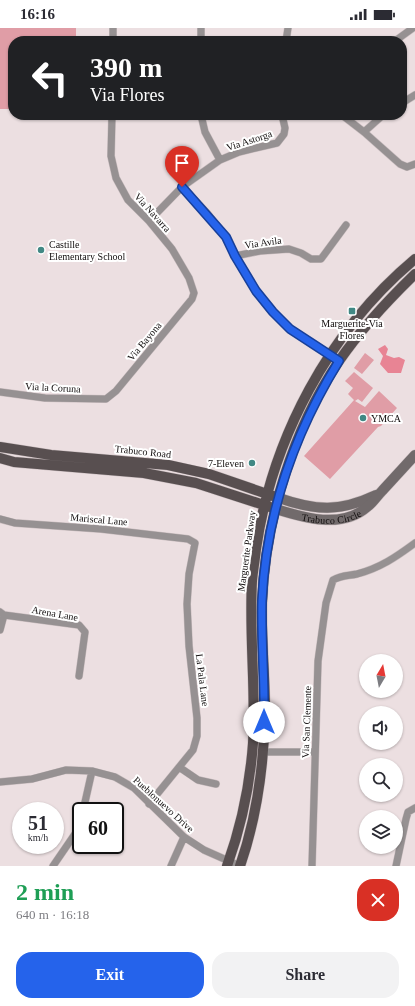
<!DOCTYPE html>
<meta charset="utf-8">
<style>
:root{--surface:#fff;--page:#f2f2f3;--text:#2b2b33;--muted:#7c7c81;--accent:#2563eb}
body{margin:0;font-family:"Times New Roman",serif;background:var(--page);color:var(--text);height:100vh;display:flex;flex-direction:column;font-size:15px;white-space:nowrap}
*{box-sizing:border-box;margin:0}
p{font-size:13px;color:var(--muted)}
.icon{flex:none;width:22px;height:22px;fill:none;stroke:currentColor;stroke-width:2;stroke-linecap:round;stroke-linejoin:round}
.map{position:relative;height:838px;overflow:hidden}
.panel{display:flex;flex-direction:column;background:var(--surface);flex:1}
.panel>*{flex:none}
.top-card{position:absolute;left:8px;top:8px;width:399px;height:84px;border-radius:16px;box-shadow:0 1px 3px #0004;background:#202124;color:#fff;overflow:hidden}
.needle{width:26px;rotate:10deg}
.buttons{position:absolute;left:359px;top:626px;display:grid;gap:8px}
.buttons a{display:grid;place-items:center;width:44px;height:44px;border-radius:50%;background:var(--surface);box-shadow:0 1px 3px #0004;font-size:20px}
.speed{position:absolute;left:12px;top:774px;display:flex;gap:8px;font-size:20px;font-weight:700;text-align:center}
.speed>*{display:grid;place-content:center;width:52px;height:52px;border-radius:50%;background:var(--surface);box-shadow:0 1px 3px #0004;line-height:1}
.speed small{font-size:10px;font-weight:400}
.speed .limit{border:2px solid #111;border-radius:6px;background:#fff;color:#111}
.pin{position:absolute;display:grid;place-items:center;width:34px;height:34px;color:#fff;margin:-41px -17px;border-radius:50% 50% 50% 0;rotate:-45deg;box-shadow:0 0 4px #0007}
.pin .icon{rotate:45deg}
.me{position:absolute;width:44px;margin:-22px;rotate:0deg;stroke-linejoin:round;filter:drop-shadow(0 0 3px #0008)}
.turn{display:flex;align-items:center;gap:14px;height:84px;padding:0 16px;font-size:18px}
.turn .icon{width:52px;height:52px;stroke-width:2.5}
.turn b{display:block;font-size:28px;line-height:34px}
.round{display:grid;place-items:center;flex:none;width:42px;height:42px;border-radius:16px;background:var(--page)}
.head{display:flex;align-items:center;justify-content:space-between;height:68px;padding:0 16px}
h1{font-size:24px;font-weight:700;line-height:30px;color:#1e9e55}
.primary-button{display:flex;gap:8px;margin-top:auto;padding:8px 16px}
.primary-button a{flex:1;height:46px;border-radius:16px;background:var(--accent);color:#fff;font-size:16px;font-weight:700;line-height:46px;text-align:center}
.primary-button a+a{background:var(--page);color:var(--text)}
.status{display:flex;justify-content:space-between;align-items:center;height:28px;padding:0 20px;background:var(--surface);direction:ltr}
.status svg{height:11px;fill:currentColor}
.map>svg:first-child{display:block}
.green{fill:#e09da6}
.water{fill:#e88494}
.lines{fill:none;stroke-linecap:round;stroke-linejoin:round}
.street-casing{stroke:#c9bdbf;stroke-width:8}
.secondary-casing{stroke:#c9bdbf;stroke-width:11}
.primary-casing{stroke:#c9bdbf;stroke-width:11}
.street{stroke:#969192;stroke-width:7}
.secondary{stroke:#716a6b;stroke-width:10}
.primary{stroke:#584f50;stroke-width:10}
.route-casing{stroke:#184099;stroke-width:10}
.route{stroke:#2563eb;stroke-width:7}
.poi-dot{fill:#418884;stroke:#fff;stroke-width:1.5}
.labels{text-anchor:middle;stroke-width:4;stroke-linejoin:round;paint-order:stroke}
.street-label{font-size:10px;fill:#110d0d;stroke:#fff}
.poi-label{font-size:10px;fill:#110d0d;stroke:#fff;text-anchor:start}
</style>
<div class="status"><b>16:16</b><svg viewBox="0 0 49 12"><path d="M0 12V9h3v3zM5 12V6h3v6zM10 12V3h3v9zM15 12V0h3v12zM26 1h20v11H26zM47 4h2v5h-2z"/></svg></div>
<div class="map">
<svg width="415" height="838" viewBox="0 0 415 838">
<rect width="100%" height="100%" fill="#ecdfe1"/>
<path class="green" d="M0 0H76V13H13V81H0Z
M365 325 374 332 362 346 354 340Z
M354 344 373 360 362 374 358 371 355 373 365 379 379 363 397 380 381 398 378 399 330 451 304 428 354 372 348 366 353 360 345 353Z"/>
<path class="water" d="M385 317 388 321 386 327 394 330 399 329 405 332 401 345H388L380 336 383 328 378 321Z"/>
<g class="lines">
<g class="street-casing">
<path id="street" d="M113 0V13
M201 13V0
M286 13 288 0
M395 13 413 0
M402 75 415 67
M201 87 205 104 220 132
M342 87 364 104 400 136 407 139 415 136
M364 104 383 87
M182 159 207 185 226 209 235 228 256 263 273 284 290 301 339 333
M149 193 182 159 220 132 239 124 277 115 284 106 285 100 282 87
M235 228 260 223 289 221 301 225 311 231H321L346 197
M0 364 45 370 106 371 116 363 192 271 194 265 189 250 172 221 149 193 128 172 116 150 111 128 112 87
M0 491 15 495 101 501 188 511 195 515 189 546 187 576 189 618 197 690V708L193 722 149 776
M0 584 4 587 79 597 85 604 79 648
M0 602 4 587
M263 724H315
M179 739 198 752 216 756
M0 754 32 751 66 742 92 743 115 749 134 760 184 809 204 822 240 838
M83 783 92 743
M53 838 77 803 81 790
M171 838 184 809
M312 838 318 633 326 575 333 552C342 547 348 548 357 546 380 540 396 529 415 515
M396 838 406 791 408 784 415 780"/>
</g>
<g class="secondary-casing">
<g id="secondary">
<path d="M279 470C316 483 340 484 376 467"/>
<path id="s1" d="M276 481C304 490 342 501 367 479 373 475 377 468 382 463 393 451 404 439 415 427"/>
</g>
</g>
<g class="primary-casing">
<path id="primary" d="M0 419 51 427 168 437 209 446 273 468
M0 430 14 434 144 445 196 455 270 479
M227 838C241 799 250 757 253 715 256 661 249 607 252 553 253 542 255 531 256 521 272 410 329 303 415 231
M240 838C257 789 264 735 265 684 265 647 261 611 262 575 265 492 293 401 339 333 361 301 387 273 415 246"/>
</g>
<use href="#street" class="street"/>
<use href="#secondary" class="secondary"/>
<use href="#primary" class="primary"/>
</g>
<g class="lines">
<g class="route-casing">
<path id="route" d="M182 159 226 209 235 228 256 263 273 284 290 301 339 333C294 406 266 487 262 573 261 613 265 653 264 694"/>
</g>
<use href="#route" class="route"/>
</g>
<g class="poi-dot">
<circle cx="41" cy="222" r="4"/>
<rect x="348" y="279" width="8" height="8" rx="2"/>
<circle cx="363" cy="390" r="4"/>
<circle cx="252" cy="435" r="4"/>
</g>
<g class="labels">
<g class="street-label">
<text transform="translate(249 112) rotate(-18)" y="4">Via Astorga</text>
<text transform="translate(153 184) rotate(48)" y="4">Via Navarra</text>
<text transform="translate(263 214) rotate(-8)" y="4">Via Avila</text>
<text transform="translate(144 313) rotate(-50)" y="4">Via Bayona</text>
<text transform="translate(53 359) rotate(3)" y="4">Via la Coruna</text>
<text transform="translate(143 423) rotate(6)" y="4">Trabuco Road</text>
<text dy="4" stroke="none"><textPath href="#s1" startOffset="57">Trabuco Circle</textPath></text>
<text transform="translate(99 491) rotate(5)" y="4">Mariscal Lane</text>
<text transform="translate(246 523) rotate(-82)" y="4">Marguerite Parkway</text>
<text transform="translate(55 585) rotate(10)" y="4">Arena Lane</text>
<text transform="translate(203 652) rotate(83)" y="4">La Pala Lane</text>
<text transform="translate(306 694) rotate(-88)" y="4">Via San Clemente</text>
<text transform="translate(164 776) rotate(42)" y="4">Pueblonuevo Drive</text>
</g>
<g class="poi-label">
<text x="49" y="220">Castille<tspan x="49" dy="12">Elementary School</tspan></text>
<text x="352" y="299" text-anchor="middle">Marguerite-Via<tspan x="352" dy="12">Flores</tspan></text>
<text x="371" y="394">YMCA</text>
<text x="244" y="439" text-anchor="end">7-Eleven</text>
</g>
</g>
</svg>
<div class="buttons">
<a><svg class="needle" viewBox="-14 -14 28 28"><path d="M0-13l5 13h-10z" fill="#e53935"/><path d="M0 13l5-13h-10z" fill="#7c7c81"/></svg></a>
<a><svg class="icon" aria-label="sound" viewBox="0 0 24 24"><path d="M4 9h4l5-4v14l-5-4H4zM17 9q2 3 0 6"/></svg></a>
<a><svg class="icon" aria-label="search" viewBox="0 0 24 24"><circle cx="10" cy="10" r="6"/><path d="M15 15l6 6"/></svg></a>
<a><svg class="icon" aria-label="layers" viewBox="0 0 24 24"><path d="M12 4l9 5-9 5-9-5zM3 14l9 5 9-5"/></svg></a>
</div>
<div class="speed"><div>51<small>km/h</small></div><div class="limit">60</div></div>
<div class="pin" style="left:182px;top:159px;background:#d93025"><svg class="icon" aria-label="arrive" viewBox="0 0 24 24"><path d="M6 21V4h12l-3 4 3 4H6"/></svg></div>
<svg class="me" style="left:264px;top:694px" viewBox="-20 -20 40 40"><circle r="19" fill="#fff"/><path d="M0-13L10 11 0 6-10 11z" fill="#2563eb"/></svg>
<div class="top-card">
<div class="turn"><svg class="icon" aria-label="left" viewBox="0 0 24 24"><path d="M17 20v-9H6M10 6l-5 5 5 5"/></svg><div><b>390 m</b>Via Flores</div></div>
</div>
</div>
<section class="panel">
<div class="head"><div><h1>2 min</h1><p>640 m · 16:18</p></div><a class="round" style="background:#d93025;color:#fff"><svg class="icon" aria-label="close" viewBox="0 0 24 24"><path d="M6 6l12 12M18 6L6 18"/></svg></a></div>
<div class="primary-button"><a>Exit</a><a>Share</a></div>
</section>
